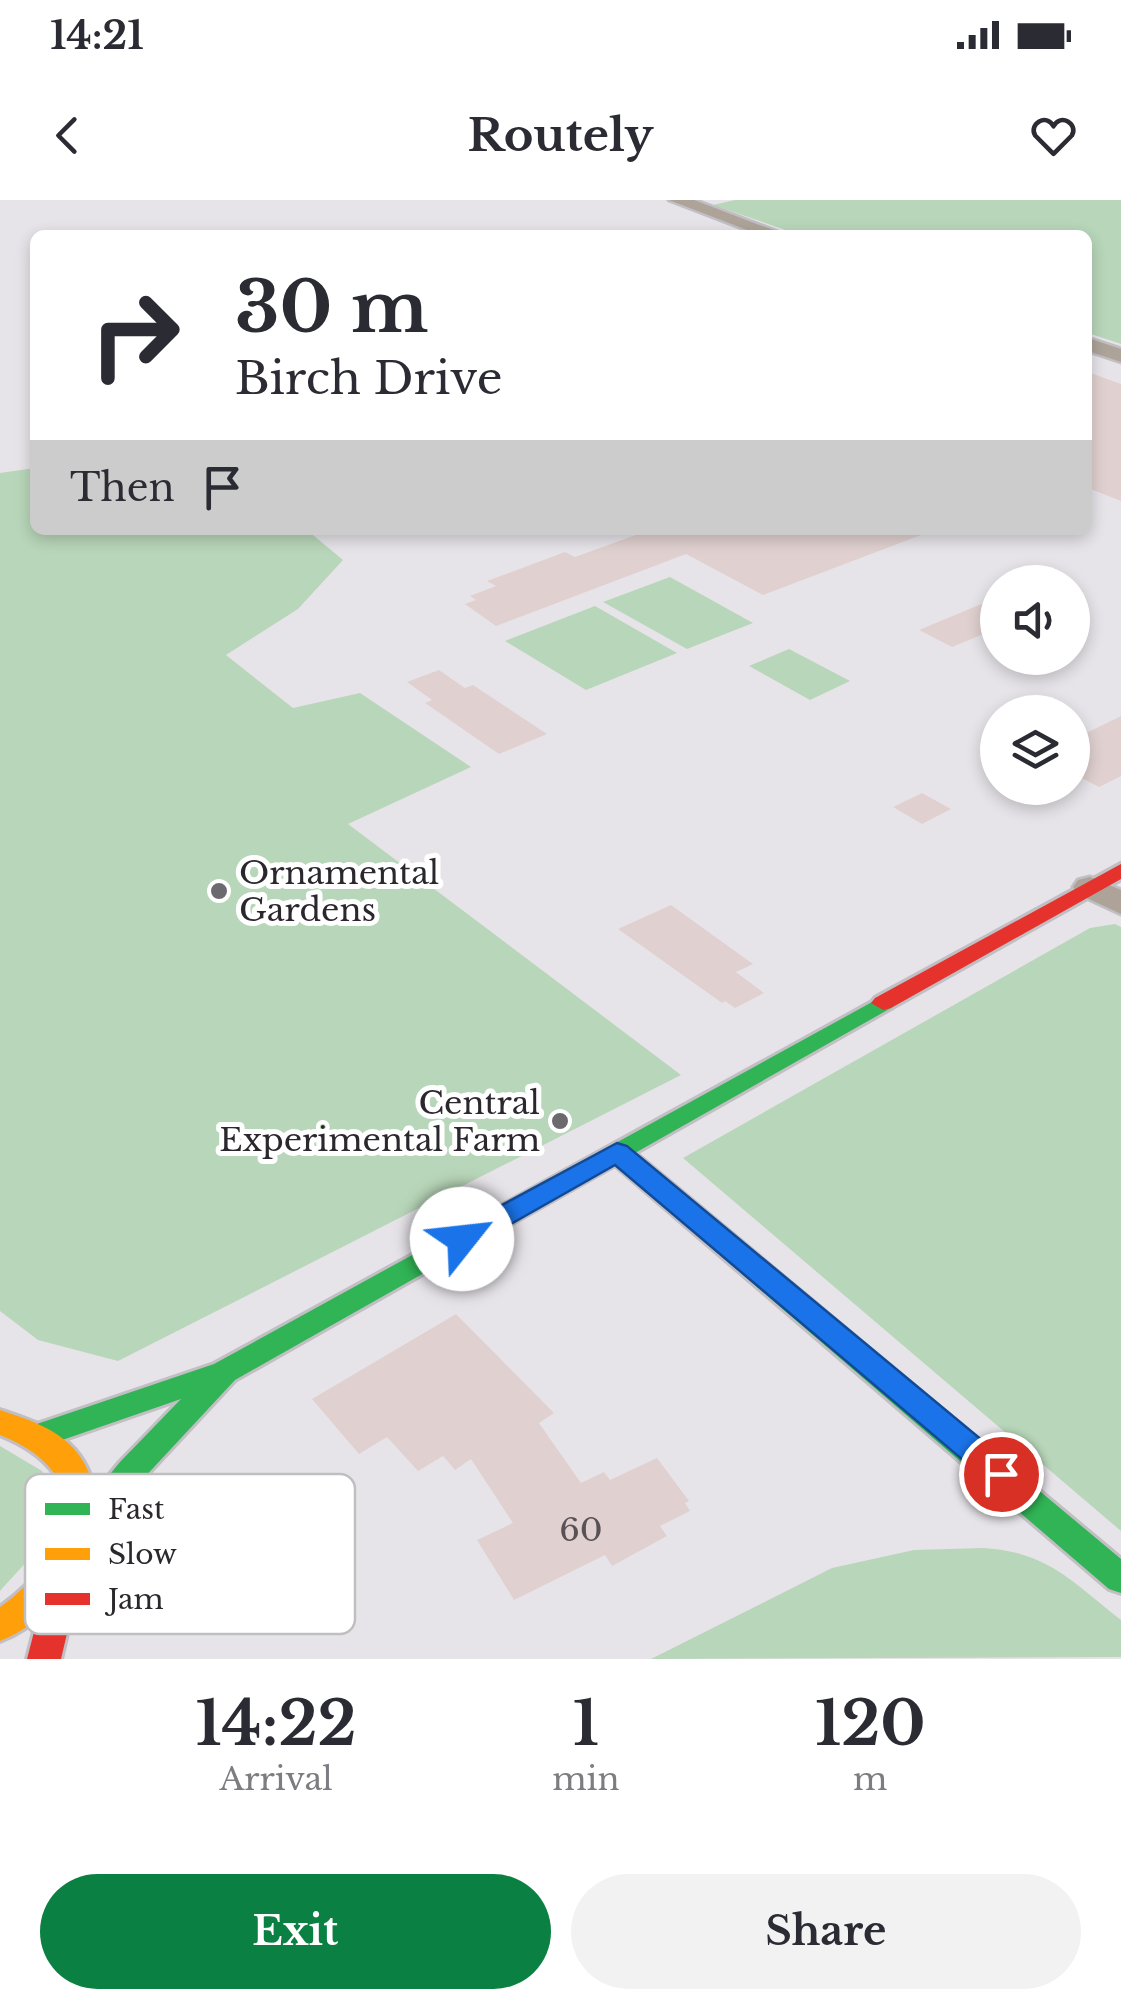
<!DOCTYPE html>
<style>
:root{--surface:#fff;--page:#f2f2f3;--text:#2b2b33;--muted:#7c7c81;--accent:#0b8043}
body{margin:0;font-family:"Libre Baskerville",serif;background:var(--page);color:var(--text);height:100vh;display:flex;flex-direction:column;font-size:38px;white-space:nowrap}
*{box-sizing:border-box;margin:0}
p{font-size:32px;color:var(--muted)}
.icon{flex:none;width:55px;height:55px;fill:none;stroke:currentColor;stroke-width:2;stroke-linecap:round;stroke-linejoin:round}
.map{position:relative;height:1459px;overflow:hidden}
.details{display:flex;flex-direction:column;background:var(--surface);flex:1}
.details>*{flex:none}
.banner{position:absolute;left:30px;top:30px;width:1062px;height:305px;border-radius:15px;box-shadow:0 5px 15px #0003;background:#fff;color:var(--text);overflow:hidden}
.fabs{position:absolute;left:980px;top:365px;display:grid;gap:20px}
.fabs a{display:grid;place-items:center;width:110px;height:110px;border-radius:50%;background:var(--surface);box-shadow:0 5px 15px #0003;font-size:50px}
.pin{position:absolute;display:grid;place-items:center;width:85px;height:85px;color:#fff;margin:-42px;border:5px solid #fff;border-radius:50%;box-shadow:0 2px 10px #0007}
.me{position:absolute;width:110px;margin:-55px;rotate:61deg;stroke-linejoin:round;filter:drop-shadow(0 0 8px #0008)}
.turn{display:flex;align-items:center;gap:35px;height:210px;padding:0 40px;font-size:45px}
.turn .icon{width:130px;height:130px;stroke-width:2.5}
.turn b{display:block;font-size:70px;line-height:85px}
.then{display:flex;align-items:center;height:95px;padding:0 40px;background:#0003;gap:20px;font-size:38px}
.eta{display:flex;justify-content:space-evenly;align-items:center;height:170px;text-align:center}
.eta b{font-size:60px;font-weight:700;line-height:70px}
.action{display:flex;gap:20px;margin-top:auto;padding:20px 40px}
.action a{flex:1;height:115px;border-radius:60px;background:var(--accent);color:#fff;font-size:40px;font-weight:700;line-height:115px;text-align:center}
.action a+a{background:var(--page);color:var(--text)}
.status{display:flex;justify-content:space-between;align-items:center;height:70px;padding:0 50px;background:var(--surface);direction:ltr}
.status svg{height:28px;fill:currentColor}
header{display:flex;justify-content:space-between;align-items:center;height:130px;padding:0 40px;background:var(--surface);font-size:45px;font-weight:700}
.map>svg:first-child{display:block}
.green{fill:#b8d6b9}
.building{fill:#e0d1d0}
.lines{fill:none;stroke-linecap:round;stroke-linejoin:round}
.street-casing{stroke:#c1bfc3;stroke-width:5}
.fast-casing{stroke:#c1bfc3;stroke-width:6}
.slow-casing{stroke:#c1bfc3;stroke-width:6}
.jam-casing{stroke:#c1bfc3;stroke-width:6}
.street{fill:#ada399;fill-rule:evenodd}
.fast{fill:#30b455;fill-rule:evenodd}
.slow{fill:#ff9f0a;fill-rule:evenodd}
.jam{fill:#e5322d;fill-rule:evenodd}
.route{fill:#1a73e8;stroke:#114b97;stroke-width:2.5}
.poi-dot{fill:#6d6a6f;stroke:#fff;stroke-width:4}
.labels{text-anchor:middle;stroke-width:10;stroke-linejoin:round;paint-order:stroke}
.poi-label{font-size:32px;fill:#2b282d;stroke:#fff;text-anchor:start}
.near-number-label{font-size:32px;fill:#585256}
.key{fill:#fff;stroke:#bfbec0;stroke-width:2.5}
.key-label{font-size:28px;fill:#2b282d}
</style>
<div class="status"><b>14:21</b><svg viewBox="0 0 49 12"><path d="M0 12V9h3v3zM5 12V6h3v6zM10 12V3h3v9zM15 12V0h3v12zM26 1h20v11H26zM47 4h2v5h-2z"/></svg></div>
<header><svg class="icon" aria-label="back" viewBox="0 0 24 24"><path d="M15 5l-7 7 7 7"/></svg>Routely<svg class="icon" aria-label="heart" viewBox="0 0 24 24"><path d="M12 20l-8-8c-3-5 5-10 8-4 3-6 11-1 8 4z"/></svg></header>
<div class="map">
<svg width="1121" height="1459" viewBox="0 0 1121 1459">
<rect width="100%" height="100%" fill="#e7e4e9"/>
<path class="green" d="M735 0H1121V144L1088 133V35H800L713 5Z
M35 268V330H307L343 360 298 409 226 455 293 508 360 493 471 567 348 624 681 875 118 1161 38 1140 0 1111V273Z
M670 377 753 423 687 449 603 402Z
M595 406 677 453 586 490 505 441Z
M789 449 850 481 810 500 749 466Z
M1115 724 1121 727V1331L683 958 1090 728Z
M0 1246 42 1271C61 1335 40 1346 0 1391Z
M982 1348C1047 1351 1072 1382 1121 1420V1457L651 1459 832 1368 914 1350Z"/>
<path class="building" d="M1088 172 1121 184V301L1088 288Z
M641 330H928L929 332 763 395 686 354 496 426 465 404 476 400 470 396 496 386 487 381 565 352 575 357 644 332Z
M998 397V428L952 447 919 430Z
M439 470 465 488 473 485 547 534 499 554 425 503 432 500 407 482Z
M1121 516V576L1099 587 1072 573V540Z
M922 593 951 609 922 624 893 607Z
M671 705 753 764 736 772 764 793 735 808 725 801 722 803 618 729Z
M456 1114 554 1213 539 1223 581 1283 604 1272 610 1280 657 1258 689 1301 685 1303 690 1311 660 1326 667 1336 612 1366 605 1355 514 1400 477 1340 513 1323 471 1259 455 1270 443 1256 418 1271 387 1237 359 1254 312 1199Z"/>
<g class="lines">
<g class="street-casing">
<path id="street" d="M669 0H694L786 35H760Z
M1088 138 1121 149V162L1088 151Z
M1090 677 1121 690V714L1078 694 1073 687 1078 680Z"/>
</g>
<g class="fast-casing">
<path id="fast" d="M883 796 891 798 895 803 891 808 635 953 1121 1359V1393L1109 1389 615 965 235 1180 142 1280 91 1344 80 1348 69 1344 64 1334 69 1324 120 1262 181 1199 42 1247 31 1244 27 1235 31 1226 214 1164Z"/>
</g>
<g class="slow-casing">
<path id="slow" d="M0 1210C27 1219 56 1228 75 1250 129 1314 67 1416 0 1441V1407C74 1354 100 1275 0 1235Z"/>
</g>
<g class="jam-casing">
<path id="jam" d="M1121 664V679L891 808 883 810 871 803 875 798Z
M66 1356 78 1360 82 1370 61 1459H27L50 1370 54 1360Z"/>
</g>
<use href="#street" class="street"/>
<use href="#fast" class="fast"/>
<use href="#slow" class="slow"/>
<use href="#jam" class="jam"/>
</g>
<path class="route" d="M617 943 627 946 1012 1265 1016 1274 1012 1283 1001 1287 990 1283 615 965 472 1046H452L448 1039 452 1032Z"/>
<g class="poi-dot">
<circle cx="219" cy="691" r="10"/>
<circle cx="560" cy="921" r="10"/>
</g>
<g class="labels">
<g class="poi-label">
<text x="239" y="684">Ornamental<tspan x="239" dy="37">Gardens</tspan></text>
<text x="540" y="914" text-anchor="end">Central<tspan x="540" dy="37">Experimental Farm</tspan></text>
</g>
<g class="near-number-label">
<text x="581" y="1341">60</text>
</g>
</g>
<rect x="25" y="1274" width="330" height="160" rx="15" class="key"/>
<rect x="45" y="1303" width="45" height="12" fill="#30b455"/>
<rect x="45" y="1348" width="45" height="12" fill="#ff9f0a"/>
<rect x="45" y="1393" width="45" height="12" fill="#e5322d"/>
<g class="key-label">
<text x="108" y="1319">Fast</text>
<text x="108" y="1364">Slow</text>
<text x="108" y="1409">Jam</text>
</g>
</svg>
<div class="fabs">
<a><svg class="icon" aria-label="sound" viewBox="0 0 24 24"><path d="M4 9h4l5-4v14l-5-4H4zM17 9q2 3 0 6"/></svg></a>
<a><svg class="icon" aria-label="layers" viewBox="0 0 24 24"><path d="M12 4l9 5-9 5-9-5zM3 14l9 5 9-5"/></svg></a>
</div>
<div class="pin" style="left:1001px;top:1274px;background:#d93025"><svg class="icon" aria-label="arrive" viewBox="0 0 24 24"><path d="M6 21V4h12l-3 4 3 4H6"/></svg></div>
<svg class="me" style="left:462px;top:1039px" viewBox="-20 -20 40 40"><circle r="19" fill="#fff"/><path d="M0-13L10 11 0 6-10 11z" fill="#1a73e8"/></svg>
<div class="banner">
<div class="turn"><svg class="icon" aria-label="right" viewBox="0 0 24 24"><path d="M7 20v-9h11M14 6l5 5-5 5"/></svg><div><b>30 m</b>Birch Drive</div></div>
<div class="then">Then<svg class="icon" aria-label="arrive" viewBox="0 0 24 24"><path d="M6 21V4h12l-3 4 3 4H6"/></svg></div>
</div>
</div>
<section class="details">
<div class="eta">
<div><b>14:22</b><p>Arrival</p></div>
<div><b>1</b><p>min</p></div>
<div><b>120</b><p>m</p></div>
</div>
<div class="action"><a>Exit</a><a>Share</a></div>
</section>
